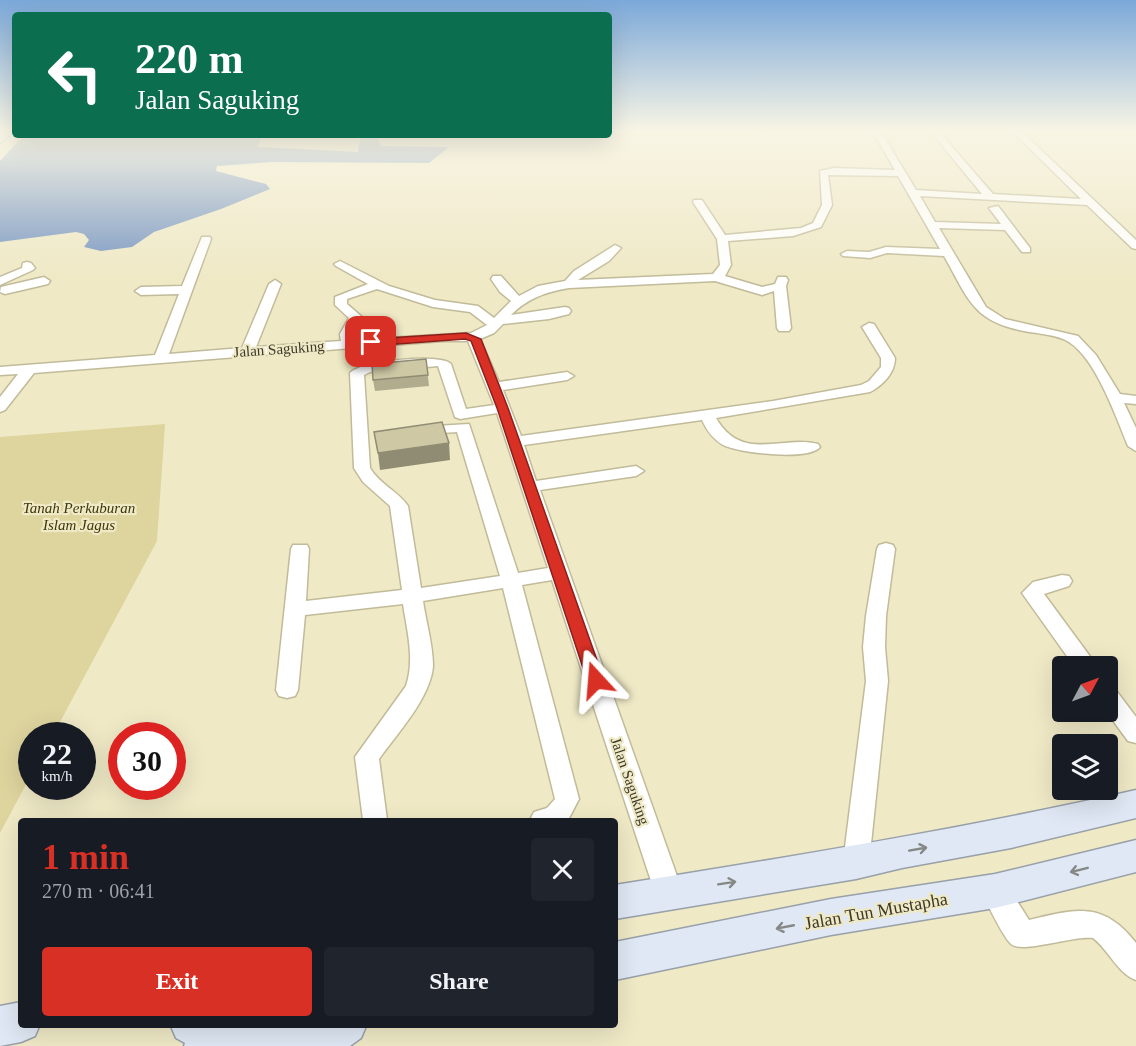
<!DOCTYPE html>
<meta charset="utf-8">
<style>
:root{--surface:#171b24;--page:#20242c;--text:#f1f3f6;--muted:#9ea1a6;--accent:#d93025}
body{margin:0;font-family:Georgia,serif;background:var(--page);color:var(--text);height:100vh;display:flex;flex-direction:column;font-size:22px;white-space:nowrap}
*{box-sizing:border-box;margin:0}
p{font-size:20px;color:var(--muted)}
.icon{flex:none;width:33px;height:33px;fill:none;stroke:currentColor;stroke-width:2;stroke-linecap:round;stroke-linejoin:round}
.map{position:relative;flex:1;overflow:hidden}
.drawer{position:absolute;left:18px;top:818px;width:600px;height:210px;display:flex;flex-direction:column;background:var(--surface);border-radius:6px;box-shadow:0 6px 24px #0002}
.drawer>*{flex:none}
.top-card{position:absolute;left:12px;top:12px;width:600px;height:126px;border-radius:6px;box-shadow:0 6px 24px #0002;background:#0b6e4f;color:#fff;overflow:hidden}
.needle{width:39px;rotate:49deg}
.controls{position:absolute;left:1052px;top:656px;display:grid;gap:12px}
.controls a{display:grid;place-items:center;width:66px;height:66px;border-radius:6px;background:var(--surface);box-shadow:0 6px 24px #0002;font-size:30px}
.speed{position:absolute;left:18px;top:722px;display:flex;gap:12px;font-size:30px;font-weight:700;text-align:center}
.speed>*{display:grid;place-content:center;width:78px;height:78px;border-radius:50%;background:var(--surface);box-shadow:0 6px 24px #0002;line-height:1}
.speed small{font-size:15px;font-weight:400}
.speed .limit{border:9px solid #d22;background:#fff;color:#111}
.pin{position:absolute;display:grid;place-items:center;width:51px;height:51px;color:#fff;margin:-26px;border-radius:12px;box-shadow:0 3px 9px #0006}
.me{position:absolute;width:66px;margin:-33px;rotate:341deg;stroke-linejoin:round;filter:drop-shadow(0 0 4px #0008)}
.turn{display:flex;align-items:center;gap:21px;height:126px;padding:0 24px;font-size:27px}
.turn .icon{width:78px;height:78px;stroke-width:2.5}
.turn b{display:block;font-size:42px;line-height:51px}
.round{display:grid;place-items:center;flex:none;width:63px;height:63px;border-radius:6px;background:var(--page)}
.head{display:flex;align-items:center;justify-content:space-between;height:102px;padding:0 24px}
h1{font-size:36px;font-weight:800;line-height:45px;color:var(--accent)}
.button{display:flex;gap:12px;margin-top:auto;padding:12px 24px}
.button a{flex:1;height:69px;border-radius:6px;background:var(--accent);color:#fff;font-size:24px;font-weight:800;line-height:69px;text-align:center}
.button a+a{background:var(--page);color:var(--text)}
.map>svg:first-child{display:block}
.green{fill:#ded49e}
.water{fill:#7997c2}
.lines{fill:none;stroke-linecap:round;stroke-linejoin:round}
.minor-casing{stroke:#c1bb99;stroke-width:3}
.major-casing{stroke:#98a0a8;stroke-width:3}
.minor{fill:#fff;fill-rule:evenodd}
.major{fill:#dfe8f4;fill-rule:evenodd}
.wall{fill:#b1ac8e}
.shaded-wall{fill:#908c74}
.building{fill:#cec8a5;stroke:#908c74;stroke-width:1.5}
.oneway{stroke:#858885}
.route{fill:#d93025;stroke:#8d1f18;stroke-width:1.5}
.labels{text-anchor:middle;stroke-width:4.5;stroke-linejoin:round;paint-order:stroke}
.street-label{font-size:15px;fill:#3c392b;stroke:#efe9c6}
.park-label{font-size:15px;font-style:italic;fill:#3d3609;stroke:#efe9c6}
.near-street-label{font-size:18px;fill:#3c392b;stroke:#efe9c6}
</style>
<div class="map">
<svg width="1136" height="1046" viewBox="0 0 1136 1046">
<rect width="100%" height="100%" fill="#efe9c6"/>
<path class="green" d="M165 424 157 541 53 735H32L31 775 0 833V437Z"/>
<path class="water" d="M24 135H221L220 137 262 135 258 147 358 152 360 138H378L381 146 449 147 429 163 273 162 217 166 216 171 266 184 270 189 221 209 154 232 132 247 101 251 84 247 89 240 84 234 76 232 0 242V161Z"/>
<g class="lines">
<g class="minor-casing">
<path id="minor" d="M873 132H881L916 190 982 194 931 132H939L993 194 1081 199 1013 132H1022L1136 240V249L1132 248 1087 205 920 196 935 222 1001 224 989 208 998 206 1030 248V252H1022L1005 230 939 228 986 307 1005 319 1078 336 1096 355 1120 394 1136 396V404L1124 403 1136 428V451L1128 446C1116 417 1096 359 1069 342 1056 334 1038 334 1024 331 972 321 968 298 944 256L887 253 870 258 843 256 841 254 847 251 869 252 886 247 940 249 898 176 828 175 832 205 821 227 793 236 728 241 731 265 725 276 762 287 775 284 778 277H786L788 280 786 286 791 328 789 331H779L777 328 774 291 762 295 715 281 569 288C546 292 528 298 511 315L565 307 569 308 571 311 569 314 549 319 503 324 494 333 480 339 499 382 567 372 574 376 567 380 503 390 521 436 773 401 861 385 869 381 881 367V358L862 327 869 323 874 324 895 358C895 373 883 385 870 392L716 418C742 463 782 435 818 444L820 447C809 461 739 453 723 445 713 439 707 431 702 420L524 445 536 481 636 466 644 471 636 476 540 490 683 893 679 902 669 906 659 902 655 893 552 580 522 585 579 799 568 820H530L534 812 547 808 555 799 503 588 423 601C426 622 433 645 433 666 431 697 397 734 379 759L387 820H363L355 757 406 686C415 659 407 631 403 604L305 615 298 690 295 696 287 698 279 696 276 690 291 549 293 545H307L309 549 306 601 402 590 390 506 363 482 354 468 350 373C360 361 441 353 451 364L466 409 494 405 468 341H442L34 373 5 410 0 412V397L18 374 0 375V367L155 355 179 294 141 295 135 291 141 287 182 286 202 237H210L211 239 169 354 242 348 269 284 275 280 281 284 256 347 341 341 340 334 349 318 335 305V297L368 284 336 266 334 264 340 261 389 286 435 300 478 306 494 318 511 301 500 292 491 279 493 276H501L519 296 538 286 565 281 574 271 615 245 621 248 609 261 578 280 713 274 720 265 717 239 693 202 694 200H702L725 235 801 228 813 223 822 205 820 171 834 168 895 170ZM377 289 433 307 470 312 487 325 471 333 354 340V334L362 317 347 304V299ZM438 366 455 417 460 419 497 413 548 568 518 573 469 424 420 427 414 429 412 432 414 435 457 432 500 576 421 588 408 506C398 491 379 484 370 468L364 375 370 372Z
M27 262 31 263 35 268 33 270 0 285V277L22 268 23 263Z
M44 277 50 281 48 284 5 294 0 292 1 287Z
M886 543 893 545 895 549 886 616 885 647 888 681 869 863 865 872 856 875 847 872 843 863 866 681 863 647 866 616 877 549 879 545Z
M1062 575 1069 576 1072 581 1069 586 1044 594 1097 666H1074L1022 593 1033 582Z
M1107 686 1115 689 1136 717V743L1128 741 1106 711Z
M995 878 1005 882 1029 920C1075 909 1103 900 1136 943V980C1117 973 1109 950 1093 938 1074 935 1022 954 1011 944 1002 935 987 903 981 891L985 882Z"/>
</g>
<g class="major-casing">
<path id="major" d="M2 132H13L0 143V134Z
M1136 790V818L1011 848 902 868 856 879 615 919V885C790 857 963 829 1136 790Z
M1136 840V872L995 908 831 935 615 980V942L831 899 995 874Z
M21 1002V1024H40L35 1036 21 1042 0 1046V1006Z
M170 1024H367L361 1038 350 1046H184L185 1043 176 1038Z"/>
</g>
<use href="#minor" class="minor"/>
<use href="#major" class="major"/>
</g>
<path class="wall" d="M426 359 429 386 375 391 373 380Z"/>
<path class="shaded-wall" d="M449 443 450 460 380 470 378 453Z"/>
<path class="building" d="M426 359 428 375 373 380 372 364Z
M442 422 449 443 378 453 374 432Z"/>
<defs><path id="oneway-shaft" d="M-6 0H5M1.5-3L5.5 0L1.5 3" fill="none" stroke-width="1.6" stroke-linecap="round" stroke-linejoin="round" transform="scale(1.5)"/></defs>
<g class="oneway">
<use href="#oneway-shaft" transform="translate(918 849) rotate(-10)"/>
<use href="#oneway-shaft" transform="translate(1079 870) rotate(166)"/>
<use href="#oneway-shaft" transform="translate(727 883) rotate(-9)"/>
<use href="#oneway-shaft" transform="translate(785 927) rotate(169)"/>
</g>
<linearGradient id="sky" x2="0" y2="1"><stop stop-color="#7ba8d9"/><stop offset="0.47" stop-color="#f8f5e5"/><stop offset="1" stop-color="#f8f5e5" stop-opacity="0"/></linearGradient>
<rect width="1136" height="278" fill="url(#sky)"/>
<path class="route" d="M466 333 481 339 508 408 604 680 602 684 596 686 590 684 587 680 497 408 471 341 465 339 371 346 366 342 371 339Z"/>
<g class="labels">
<g class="street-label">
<text transform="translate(279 349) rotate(-4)" y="5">Jalan Saguking</text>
<text transform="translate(630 781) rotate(71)" y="5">Jalan Saguking</text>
</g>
<g class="park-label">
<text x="79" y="513">Tanah Perkuburan<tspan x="79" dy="17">Islam Jagus</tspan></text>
</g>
<g class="near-street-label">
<text transform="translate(876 911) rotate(-10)" y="6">Jalan Tun Mustapha</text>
</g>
</g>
</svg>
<div class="controls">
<a><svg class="needle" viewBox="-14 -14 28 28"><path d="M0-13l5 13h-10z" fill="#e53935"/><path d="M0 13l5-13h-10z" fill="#9ea1a6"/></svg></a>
<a><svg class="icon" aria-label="layers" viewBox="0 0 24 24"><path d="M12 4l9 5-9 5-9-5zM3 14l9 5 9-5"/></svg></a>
</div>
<div class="speed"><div>22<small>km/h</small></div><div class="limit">30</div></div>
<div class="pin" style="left:371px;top:342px;background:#d93025"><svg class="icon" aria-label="arrive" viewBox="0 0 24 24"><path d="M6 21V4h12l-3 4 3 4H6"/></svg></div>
<svg class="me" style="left:596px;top:680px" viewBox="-20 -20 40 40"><path d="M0-17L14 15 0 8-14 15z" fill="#d93025" stroke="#fff" stroke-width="4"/></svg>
<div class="top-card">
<div class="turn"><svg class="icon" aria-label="left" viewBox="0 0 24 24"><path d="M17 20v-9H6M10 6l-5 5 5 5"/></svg><div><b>220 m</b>Jalan Saguking</div></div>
</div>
<section class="drawer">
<div class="head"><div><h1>1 min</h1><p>270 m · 06:41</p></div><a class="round"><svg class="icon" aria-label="close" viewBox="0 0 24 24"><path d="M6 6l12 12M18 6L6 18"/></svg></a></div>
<div class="button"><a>Exit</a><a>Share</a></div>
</section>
</div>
